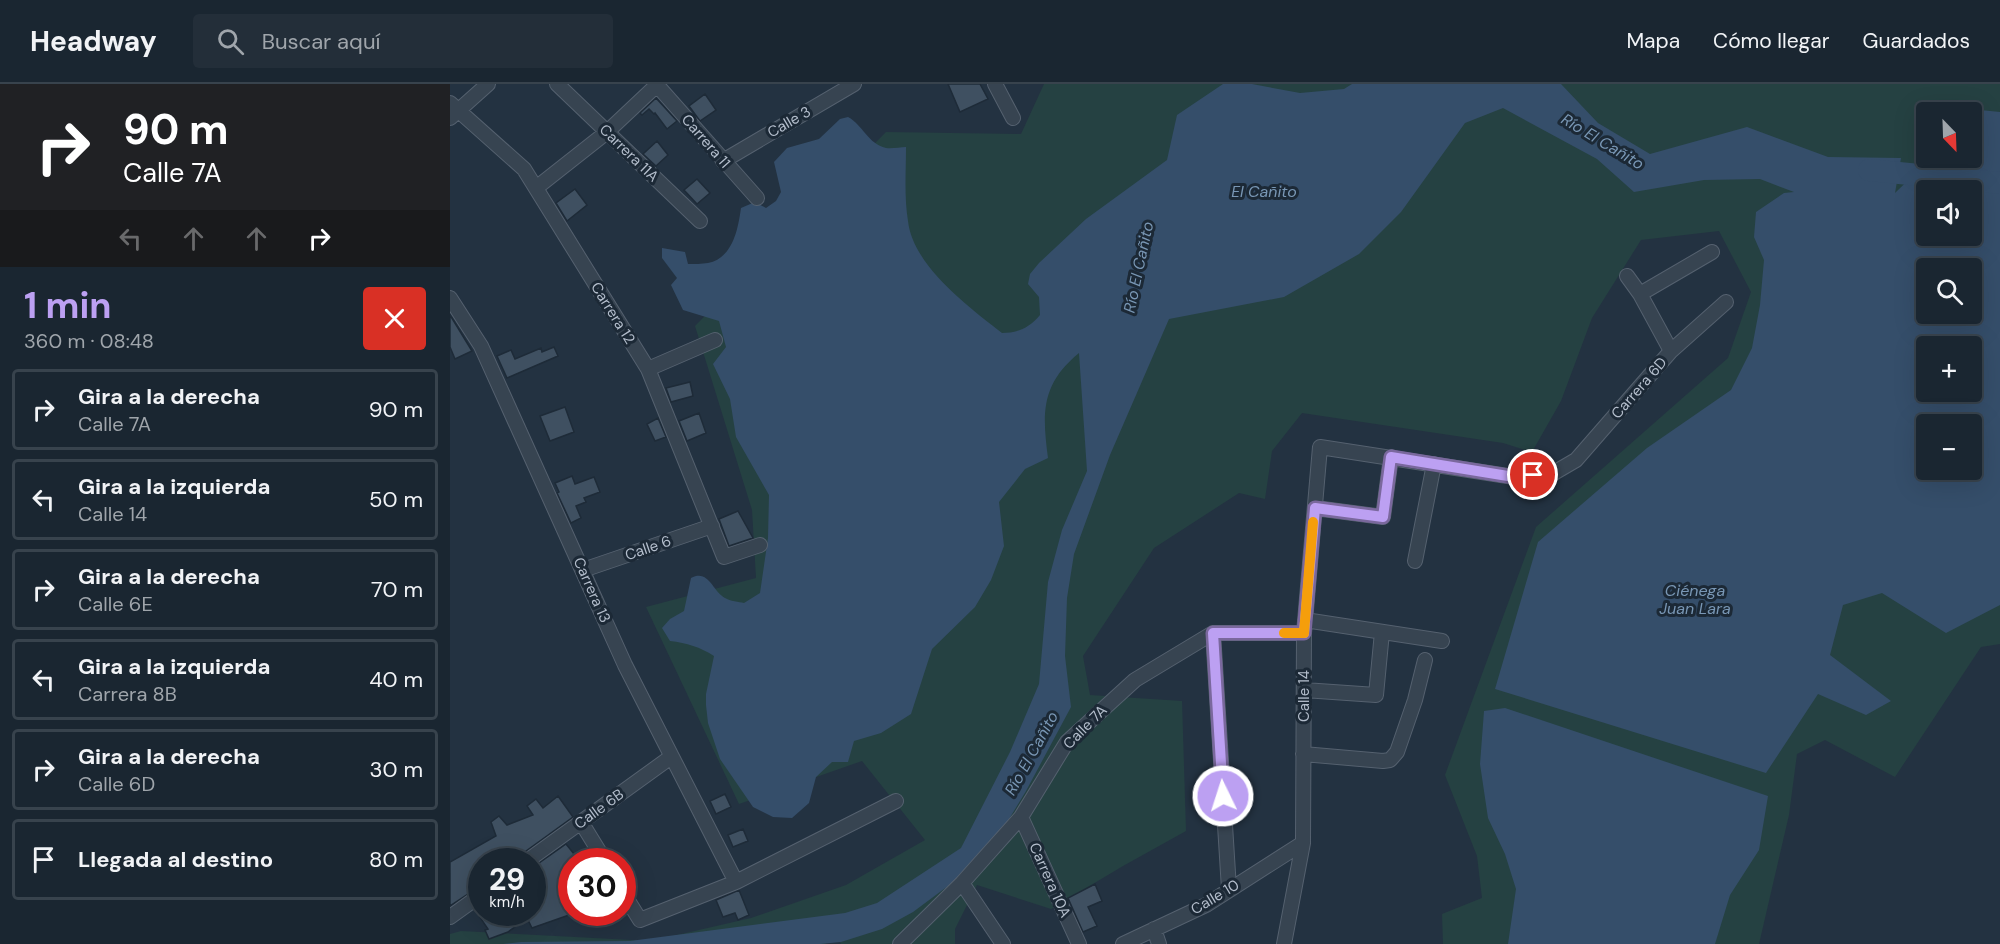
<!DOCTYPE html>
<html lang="es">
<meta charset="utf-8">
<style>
:root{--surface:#1a2631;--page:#232e39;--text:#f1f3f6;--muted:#9fa5ab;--line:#38434d;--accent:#bca0f2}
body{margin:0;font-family:"DM Sans",sans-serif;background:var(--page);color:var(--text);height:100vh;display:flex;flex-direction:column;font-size:22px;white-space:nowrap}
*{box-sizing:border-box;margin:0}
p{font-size:20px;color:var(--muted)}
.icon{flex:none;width:33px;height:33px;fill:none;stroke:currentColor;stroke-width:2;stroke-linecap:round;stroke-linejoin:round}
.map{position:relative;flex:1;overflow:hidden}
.sheet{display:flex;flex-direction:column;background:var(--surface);width:450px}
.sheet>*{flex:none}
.banner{background:#202124;color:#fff;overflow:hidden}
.needle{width:39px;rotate:157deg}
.fabs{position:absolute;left:1466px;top:18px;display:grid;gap:12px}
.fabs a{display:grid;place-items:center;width:66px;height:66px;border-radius:6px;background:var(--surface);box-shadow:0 6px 24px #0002,0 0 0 2px var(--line);font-size:30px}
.speed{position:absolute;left:18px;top:764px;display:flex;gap:12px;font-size:30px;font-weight:700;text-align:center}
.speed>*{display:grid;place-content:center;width:78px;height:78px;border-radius:50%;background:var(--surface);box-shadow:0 6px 24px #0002,0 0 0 2px var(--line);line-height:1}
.speed small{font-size:15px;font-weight:400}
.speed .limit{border:9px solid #d22;background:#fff;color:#111}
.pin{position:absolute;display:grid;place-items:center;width:51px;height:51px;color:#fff;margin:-26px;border:3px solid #fff;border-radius:50%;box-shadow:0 2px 6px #0007}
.me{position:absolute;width:66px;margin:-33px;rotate:356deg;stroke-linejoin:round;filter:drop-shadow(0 0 4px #0008)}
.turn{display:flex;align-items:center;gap:21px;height:126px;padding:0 24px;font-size:27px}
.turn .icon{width:78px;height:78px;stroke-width:2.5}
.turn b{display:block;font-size:42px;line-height:51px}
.lanes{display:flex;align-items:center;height:57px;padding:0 24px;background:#0003;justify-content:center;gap:30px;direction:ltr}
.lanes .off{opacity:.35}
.round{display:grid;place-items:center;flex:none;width:63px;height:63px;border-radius:6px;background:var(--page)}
.overview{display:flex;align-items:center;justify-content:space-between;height:102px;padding:0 24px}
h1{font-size:36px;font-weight:700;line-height:45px;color:var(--accent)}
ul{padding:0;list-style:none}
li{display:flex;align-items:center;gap:18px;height:81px;margin:0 12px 9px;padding:0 12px;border:3px solid var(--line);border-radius:6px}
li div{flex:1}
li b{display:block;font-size:22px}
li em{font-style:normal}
header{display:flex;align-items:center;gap:36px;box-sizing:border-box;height:84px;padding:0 30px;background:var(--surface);border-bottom:2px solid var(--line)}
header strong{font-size:28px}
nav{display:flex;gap:33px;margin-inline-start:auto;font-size:21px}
.search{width:420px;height:54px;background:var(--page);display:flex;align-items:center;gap:15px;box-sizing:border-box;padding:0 21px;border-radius:6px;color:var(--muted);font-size:22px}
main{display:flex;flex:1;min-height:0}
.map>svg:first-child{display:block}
.green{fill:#254142;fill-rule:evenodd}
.water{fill:#354e6a;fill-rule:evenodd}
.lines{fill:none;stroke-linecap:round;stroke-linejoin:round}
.river{stroke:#354e6a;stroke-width:22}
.building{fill:#3f5061;stroke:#1e2b38;stroke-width:1.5}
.minor-casing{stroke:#55616f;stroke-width:16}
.minor{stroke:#374451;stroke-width:14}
.route-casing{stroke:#7a689d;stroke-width:15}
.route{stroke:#bca0f2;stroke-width:10}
.slow{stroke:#f59e0b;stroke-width:10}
.labels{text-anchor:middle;stroke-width:6;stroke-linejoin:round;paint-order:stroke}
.street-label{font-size:15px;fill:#b4becc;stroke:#1c2936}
.water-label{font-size:16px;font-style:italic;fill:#7997b5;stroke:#1c2936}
</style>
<header>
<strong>Headway</strong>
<div class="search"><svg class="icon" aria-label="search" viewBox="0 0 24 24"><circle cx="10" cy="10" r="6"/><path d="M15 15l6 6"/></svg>Buscar aquí</div>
<nav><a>Mapa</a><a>Cómo llegar</a><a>Guardados</a></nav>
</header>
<main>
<section class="sheet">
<div class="banner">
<div class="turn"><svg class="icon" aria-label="right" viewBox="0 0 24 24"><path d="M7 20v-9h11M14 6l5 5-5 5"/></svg><div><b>90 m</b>Calle 7A</div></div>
<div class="lanes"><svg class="icon off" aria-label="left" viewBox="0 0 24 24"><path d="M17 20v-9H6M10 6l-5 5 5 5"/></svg><svg class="icon off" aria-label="ahead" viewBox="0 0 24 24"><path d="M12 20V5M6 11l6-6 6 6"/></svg><svg class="icon off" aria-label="ahead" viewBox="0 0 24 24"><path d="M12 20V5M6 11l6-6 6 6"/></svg><svg class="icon" aria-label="right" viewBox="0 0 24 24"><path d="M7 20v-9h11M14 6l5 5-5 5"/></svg></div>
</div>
<div class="overview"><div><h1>1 min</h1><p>360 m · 08:48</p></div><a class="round" style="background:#d93025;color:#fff"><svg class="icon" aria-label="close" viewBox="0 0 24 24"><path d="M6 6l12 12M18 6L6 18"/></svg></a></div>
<ul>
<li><svg class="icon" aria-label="right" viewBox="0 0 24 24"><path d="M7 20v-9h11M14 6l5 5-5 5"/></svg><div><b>Gira a la derecha</b><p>Calle 7A</p></div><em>90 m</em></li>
<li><svg class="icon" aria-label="left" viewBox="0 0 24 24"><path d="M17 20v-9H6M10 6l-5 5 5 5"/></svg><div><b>Gira a la izquierda</b><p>Calle 14</p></div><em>50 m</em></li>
<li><svg class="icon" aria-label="right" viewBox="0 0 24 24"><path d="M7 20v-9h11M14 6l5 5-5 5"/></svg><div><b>Gira a la derecha</b><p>Calle 6E</p></div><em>70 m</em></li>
<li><svg class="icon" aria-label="left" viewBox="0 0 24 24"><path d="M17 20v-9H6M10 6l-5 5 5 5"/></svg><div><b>Gira a la izquierda</b><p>Carrera 8B</p></div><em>40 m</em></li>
<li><svg class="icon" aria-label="right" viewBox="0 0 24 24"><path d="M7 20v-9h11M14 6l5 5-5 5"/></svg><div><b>Gira a la derecha</b><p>Calle 6D</p></div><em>30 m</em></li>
<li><svg class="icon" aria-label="arrive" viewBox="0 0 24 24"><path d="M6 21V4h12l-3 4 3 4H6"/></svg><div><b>Llegada al destino</b></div><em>80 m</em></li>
</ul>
</section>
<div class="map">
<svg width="1550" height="860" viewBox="0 0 1550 860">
<rect width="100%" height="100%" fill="#233241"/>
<path class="green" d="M594 0H1550V560L1531 563 1445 693 1375 656 1347 670 1339 731 1309 860H993L992 830 1032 814 1027 772 995 691 1086 443 1278 274 1301 208 1269 147 1191 156 1142 234 1111 317 1082 368 1053 359 852 329 822 367 815 415 789 409 704 464 633 572 640 611 732 617 736 747 673 782 601 825 527 801 505 845V860H391L387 854 375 860H0V850L11 847 201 857 301 834 396 801 475 756 412 677 289 720 196 523 306 494 302 426 245 242 436 48 571 50ZM1476 28H1521V74H1476ZM1476 106H1521V152H1476ZM1476 184H1521V230H1476ZM1476 262H1521V308H1476ZM1476 340H1521V386H1476Z"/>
<path class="water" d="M773 0H802L850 9 894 5 902 0H1111L1148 39 1200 70 1297 43 1378 73 1451 74 1445 109 1481 74H1521V35L1530 26 1550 28V521L1496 549 1432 509 1393 521 1380 571 1441 617 1416 631 1368 610 1316 689 1045 605 1088 458 1197 364 1281 306 1302 264 1310 221 1314 176 1304 153 1306 128 1334 109 1344 108 1310 95 1254 96 1184 108 1147 75 1053 24 1015 39 951 128 909 170 834 213 719 235 660 371 624 470 617 514 615 572 621 623 576 707 556 740 534 768 502 799 463 828 432 845 391 858 370 860H53L71 858 180 857 395 829 427 819 511 764 560 668 589 600 598 498 612 446 637 387 629 269C591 300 592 329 598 374L575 385 549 418 554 462 541 496 525 523 482 565 461 630 431 649 404 657 398 678H382L366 693 359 719 342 734 323 733 303 723 270 675 258 639 256 621V610L264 572C250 563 237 559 220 557L212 544 220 535 234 527 241 494C259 485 262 507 275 514 280 517 289 518 294 519L310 509 318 454 319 411 286 353 280 315 263 280 276 263 269 237 233 226 221 201 227 194 212 174V164L235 168 238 180C244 180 252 180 258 179 283 174 288 145 291 124L305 118 316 124 326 117 331 108 324 78 337 64 369 55 390 35 398 33C413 41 418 60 436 64 442 65 450 63 456 63 456 87 454 113 458 137 463 182 519 223 552 249 568 249 579 244 590 231L589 213 578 200 580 190 589 179 636 135 717 76 727 31ZM1476 106H1521V152H1476ZM1476 184H1521V230H1476ZM1476 262H1521V308H1476ZM1476 340H1521V386H1476Z
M1055 624 1318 712 1309 766 1280 811 1265 860H1058L1066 805 1055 770 1038 734 1030 680 1034 627Z"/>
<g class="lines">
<path class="river" d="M1419 86 1550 99"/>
</g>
<path class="building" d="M498 0H530L538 15 510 28Z
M255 10 266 26 250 37 239 22Z
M206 14 227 37 217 45 205 29 204 30 199 25 192 31 190 29Z
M207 57 218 71 206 82 193 70Z
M247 95 260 109 247 120 234 106Z
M125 105 137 121 117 137 106 119Z
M0 231 22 267 5 275 0 263Z
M104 263 108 272 57 294 47 272 61 266 65 275 91 264 92 268Z
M240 298 243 312 221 318 216 304Z
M115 323 124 348 100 357 90 332Z
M249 329 256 349 237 357 229 337Z
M208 334 216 353 205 357 197 340Z
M122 392 125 400 144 393 150 408 134 414 136 418 126 422 131 434 121 439 107 409 109 408 105 399Z
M288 427 303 454 279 462 269 435Z
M275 710 281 723 266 730 260 717Z
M108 712 123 733 72 770 67 777H32V801L0 822V778L46 752 41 738 49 732 57 741 83 731 77 722 86 715 93 724Z
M293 745 298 757 283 763 278 751Z
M116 760 128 775 122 777V830L82 844 77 834 58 848 39 855 35 846 38 845 25 826 32 821V828H82V784Z
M645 800 652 817 638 823 647 842 633 848 618 814Z
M289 806 299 831 288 836 285 829 273 833 266 816Z"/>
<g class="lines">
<g class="minor-casing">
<path id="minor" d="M107 0 250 137
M206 0 307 114
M545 0 563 34
M0 19 74 85 198 285 274 473 310 461
M0 34 38 0
M273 77 404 0
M86 104 157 48 207 1
M1177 192 1190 210 1221 267
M1190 210 1262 168
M0 214 31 262 175 581 286 798
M198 285 265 256
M865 424 933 433 941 373
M965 477 984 380
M133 486 262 442
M855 536 992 557
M763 549 779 805
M854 606 926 611 932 548
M853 670 933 677 940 676 947 668 965 616 975 576
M571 733 629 860
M131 738 155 777
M77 777 221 673
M512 799 553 860
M172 807 190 836 286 798 446 717
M0 833 32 810
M704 845 709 860
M450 860 512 799 571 733 617 658 685 596 763 549H854
M673 860 756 821 853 759
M834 860 853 759 854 549 870 363 1064 393 1102 390 1126 376 1221 267 1276 218"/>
</g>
<use href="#minor" class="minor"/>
</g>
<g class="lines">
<g class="route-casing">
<path id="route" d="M773 712 763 549H854L865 424 933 433 941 373 1064 393 1083 391"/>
</g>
<use href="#route" class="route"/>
<path class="slow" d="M834 549H854L863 438"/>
</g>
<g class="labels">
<g class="street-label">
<text transform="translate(339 38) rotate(-30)" y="5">Calle 3</text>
<text transform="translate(256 57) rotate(49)" y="5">Carrera 11</text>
<text transform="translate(179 69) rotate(44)" y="5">Carrera 11A</text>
<text transform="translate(163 229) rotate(58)" y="5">Carrera 12</text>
<text transform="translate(1189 304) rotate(-49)" y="5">Carrera 6D</text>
<text transform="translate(198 464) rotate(-19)" y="5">Calle 6</text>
<text transform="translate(142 506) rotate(66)" y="5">Carrera 13</text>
<text transform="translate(854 612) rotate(-90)" y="5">Calle 14</text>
<text transform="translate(635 643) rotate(-45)" y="5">Calle 7A</text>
<text transform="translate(149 725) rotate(-36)" y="5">Calle 6B</text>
<text transform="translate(600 796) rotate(66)" y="5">Carrera 10A</text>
<text transform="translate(765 813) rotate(-31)" y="5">Calle 10</text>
</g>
<g class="water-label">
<text transform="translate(1153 57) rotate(31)" y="6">Río El Cañito</text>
<text x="814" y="113">El Cañito</text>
<text transform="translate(688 183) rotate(-78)" y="6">Río El Cañito</text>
<text x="1245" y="512">Ciénega<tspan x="1245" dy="18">Juan Lara</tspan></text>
<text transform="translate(581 669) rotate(-61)" y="6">Río El Cañito</text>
</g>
</g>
</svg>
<div class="fabs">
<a><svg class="needle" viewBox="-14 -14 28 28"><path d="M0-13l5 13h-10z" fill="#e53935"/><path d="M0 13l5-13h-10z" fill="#9fa5ab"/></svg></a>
<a><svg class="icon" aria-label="sound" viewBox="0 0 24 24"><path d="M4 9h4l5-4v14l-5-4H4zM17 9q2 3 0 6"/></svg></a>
<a><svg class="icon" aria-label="search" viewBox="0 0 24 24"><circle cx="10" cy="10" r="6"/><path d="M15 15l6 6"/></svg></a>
<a>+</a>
<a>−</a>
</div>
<div class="speed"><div>29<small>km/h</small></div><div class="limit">30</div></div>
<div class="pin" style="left:1083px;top:391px;background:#d93025"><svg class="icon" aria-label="arrive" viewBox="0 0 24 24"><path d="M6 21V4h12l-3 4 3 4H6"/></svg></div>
<svg class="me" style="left:773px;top:712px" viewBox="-20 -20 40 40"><circle r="17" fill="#bca0f2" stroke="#fff" stroke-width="3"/><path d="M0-11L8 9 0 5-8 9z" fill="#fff"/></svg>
</div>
</main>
